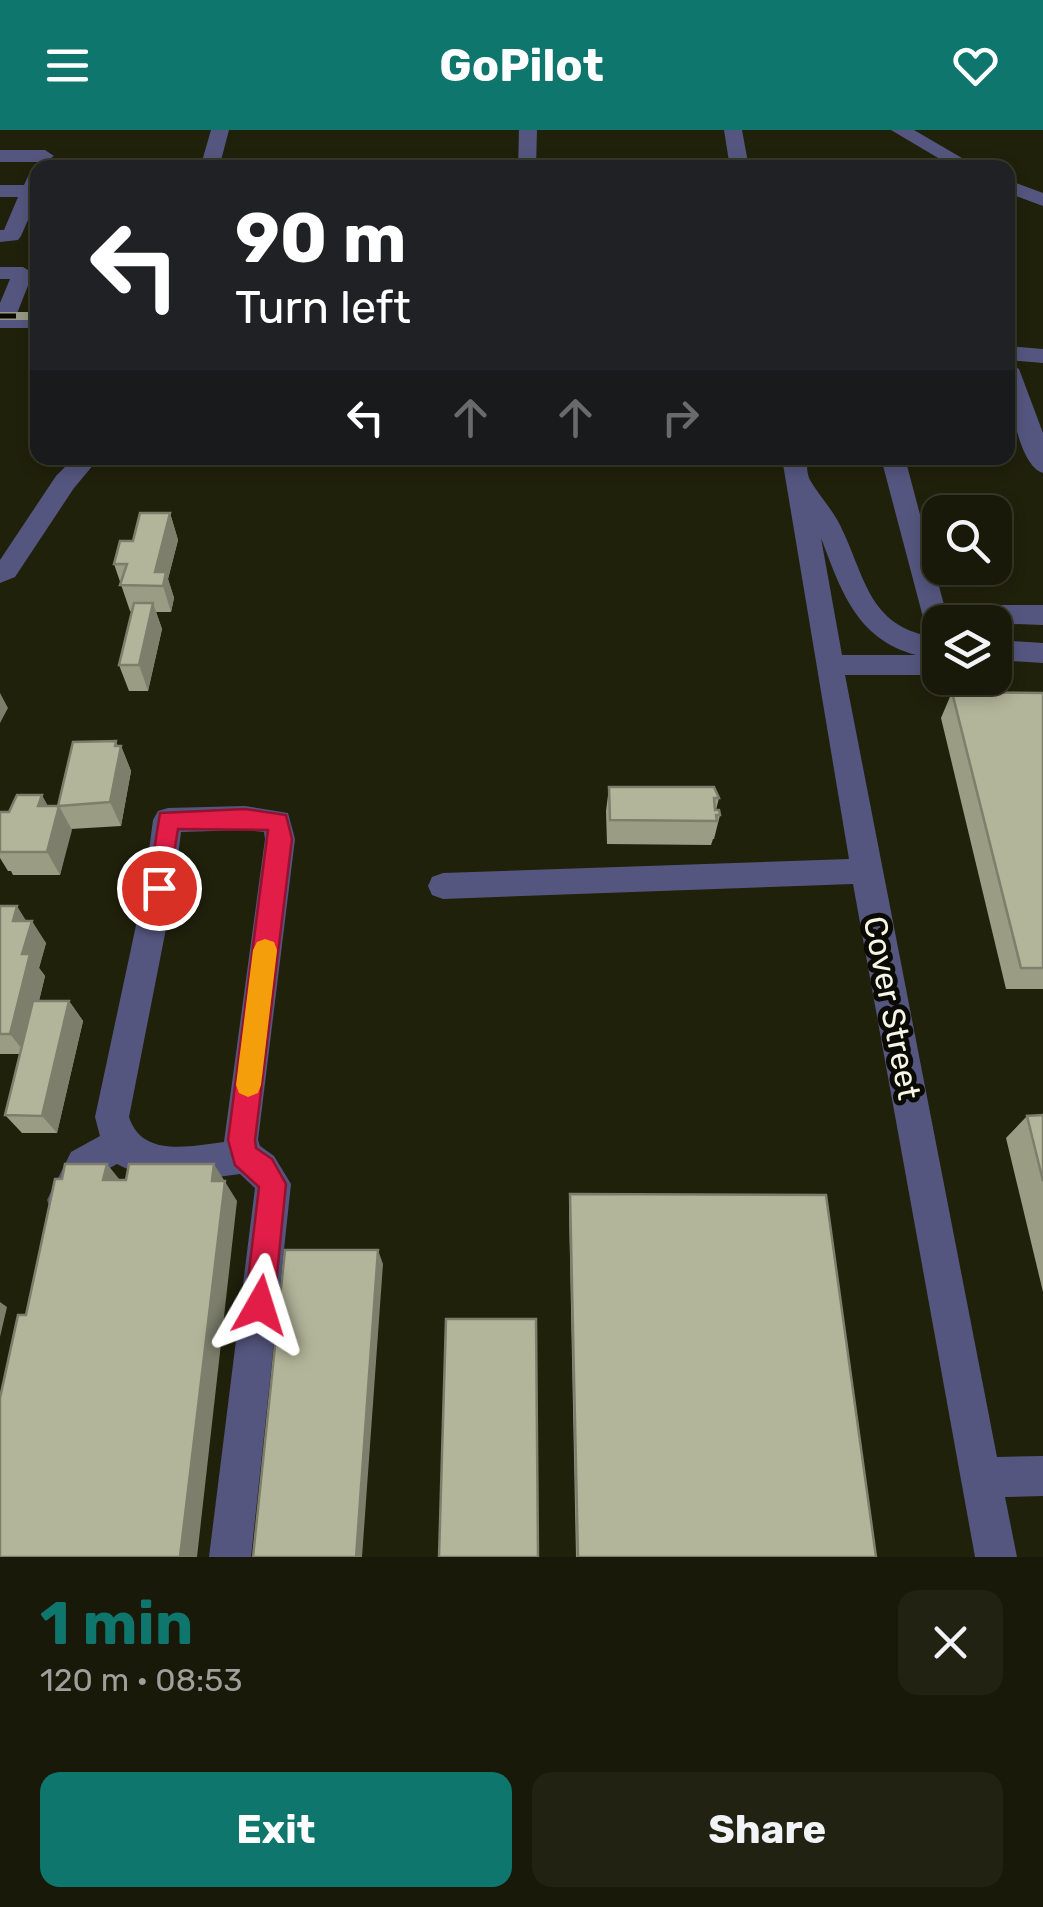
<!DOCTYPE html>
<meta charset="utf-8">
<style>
:root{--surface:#181908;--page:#212212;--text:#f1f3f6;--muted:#9fa09c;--line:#363829;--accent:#0f766e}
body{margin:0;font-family:Rubik,sans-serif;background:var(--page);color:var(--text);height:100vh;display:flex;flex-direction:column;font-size:38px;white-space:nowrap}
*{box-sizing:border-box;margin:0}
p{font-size:32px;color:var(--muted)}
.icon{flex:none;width:55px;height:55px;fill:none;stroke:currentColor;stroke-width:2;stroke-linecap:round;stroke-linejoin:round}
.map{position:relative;height:1427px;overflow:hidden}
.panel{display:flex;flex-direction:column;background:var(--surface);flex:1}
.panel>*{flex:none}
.guide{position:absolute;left:30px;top:30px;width:985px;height:305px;border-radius:20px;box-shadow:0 5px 15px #0003,0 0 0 2px var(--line);background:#202124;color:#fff;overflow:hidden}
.controls{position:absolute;left:922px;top:365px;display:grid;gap:20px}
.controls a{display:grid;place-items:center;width:90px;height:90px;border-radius:20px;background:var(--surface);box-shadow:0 5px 15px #0003,0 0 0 2px var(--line);font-size:50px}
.pin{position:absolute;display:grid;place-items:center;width:85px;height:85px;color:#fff;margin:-42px;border:5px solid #fff;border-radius:50%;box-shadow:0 2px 10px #0007}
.me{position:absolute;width:110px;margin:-55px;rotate:6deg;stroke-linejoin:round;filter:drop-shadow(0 0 8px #0008)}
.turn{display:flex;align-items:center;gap:35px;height:210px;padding:0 40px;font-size:45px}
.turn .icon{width:130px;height:130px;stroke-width:2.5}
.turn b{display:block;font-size:70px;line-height:85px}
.lanes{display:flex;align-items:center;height:95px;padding:0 40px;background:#0003;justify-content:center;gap:50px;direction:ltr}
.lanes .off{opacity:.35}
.round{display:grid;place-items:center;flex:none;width:105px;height:105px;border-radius:20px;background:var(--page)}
.overview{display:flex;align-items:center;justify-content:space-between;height:170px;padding:0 40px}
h1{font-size:60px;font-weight:700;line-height:75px;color:var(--accent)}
.button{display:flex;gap:20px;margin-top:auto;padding:20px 40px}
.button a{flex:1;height:115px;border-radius:20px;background:var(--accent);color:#fff;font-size:40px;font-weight:700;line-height:115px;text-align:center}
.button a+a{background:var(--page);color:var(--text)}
header{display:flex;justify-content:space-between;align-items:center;height:130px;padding:0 40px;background:var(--accent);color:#fff;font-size:45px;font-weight:700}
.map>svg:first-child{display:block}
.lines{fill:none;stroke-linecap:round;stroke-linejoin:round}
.minor{fill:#55567f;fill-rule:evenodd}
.rail-casing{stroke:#989988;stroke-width:8}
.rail{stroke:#0a0a03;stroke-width:5;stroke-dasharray:16;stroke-linecap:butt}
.wall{fill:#9a9c84}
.shaded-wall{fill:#7d7f6c}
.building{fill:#b3b59a;stroke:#7d7f6c;stroke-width:2.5}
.route{fill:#e11d48;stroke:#92132f;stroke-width:2.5}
.slow{fill:#f59e0b}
.labels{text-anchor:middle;stroke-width:10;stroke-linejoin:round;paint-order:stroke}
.street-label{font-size:32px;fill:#f4f5e7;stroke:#0a0a03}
</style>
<header><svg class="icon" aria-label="menu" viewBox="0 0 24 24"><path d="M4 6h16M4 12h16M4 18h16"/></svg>GoPilot<svg class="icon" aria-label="heart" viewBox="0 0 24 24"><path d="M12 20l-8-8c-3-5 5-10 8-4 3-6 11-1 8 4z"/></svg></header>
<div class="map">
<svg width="1043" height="1427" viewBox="0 0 1043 1427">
<rect width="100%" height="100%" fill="#20210b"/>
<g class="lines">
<path class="minor" d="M211 0H229L219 38H200Z
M519 0H537L536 38H518Z
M724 0H742L749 38H730Z
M891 0H914L979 38H955Z
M0 20H45L54 26 45 32H0Z
M38 38V67L21 106 18 110 0 112V100H4L18 67H0V55H24L31 40Z
M1008 50 1043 63V76L1008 63Z
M0 137H23L33 143 16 186H38V198H0V173L10 149H0Z
M1008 216 1043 219V233L1008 230Z
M1008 232 1019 239 1043 303V343C1017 336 1006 256 1008 232Z
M74 328H99L74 358 15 447 0 453V430L56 346Z
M782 328H806C807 334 807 345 810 350 818 364 832 379 840 395 867 450 868 499 940 508V545H845L997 1327 1043 1326V1366L1005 1367 1017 1427H975L853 754 443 769 432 765 428 756 432 747 443 743 849 729ZM821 408C841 460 856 509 916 525H842Z
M881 328H905L944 475H1043V495L924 491Z
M995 510 1043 513V533L995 530Z
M245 676 288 683 295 709 258 1010 260 1016 274 1026 291 1054 251 1427H209L255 1058 240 1044C196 1050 158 1056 117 1034L95 1046 78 1083 65 1088 52 1083 47 1070 71 1022 100 1006 95 987 144 758 153 690 158 681 168 678ZM245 700 264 702 265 709 224 1012C190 1016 142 1028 129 987L174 758 181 702Z"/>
<g class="rail-casing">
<path id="rail" d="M0 186H38"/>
</g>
<use href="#rail" class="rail"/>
</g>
<path class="wall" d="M170 383 178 410 168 449 174 468 171 482H156L162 499 148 561H129L119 535 132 482 130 481 114 434 133 411Z
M952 562 1043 563V859H1006L941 588Z
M118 616H121L131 641 121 696 71 699 60 745H13L11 741H8L0 728V682L59 676Z
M609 657 719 668 716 680 720 685 714 709H713L711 715 607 714 606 681Z
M0 776 26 791 46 813 39 838 45 846 39 871H69L83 891 57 1003H22L5 985 20 924H0Z
M1043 985V1162L1006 1008 1027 986Z
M570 1064 876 1427H576L569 1080Z"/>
<path class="shaded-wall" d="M170 383 178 410 168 449 174 468 171 482 163 456 155 442Z
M153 473 162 499 148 561 139 535Z
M0 563 8 578 0 593Z
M116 611 120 621 121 616 131 641 121 696 110 672Z
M42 665 55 689 38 676Z
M59 676 72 700 60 745 47 722Z
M17 776 30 797 32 791 46 813 39 838 45 846 26 924 10 904 22 824 13 791Z
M69 871 83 891 57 1003 42 986Z
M107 1034 124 1055 103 1050Z
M214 1034 237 1071 197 1427H180Z
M378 1120 383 1134 362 1427H356Z
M0 1172 7 1177 0 1207Z"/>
<path class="building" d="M140 383H170L155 442H166L163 456 120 455 127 434H114L120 411H133Z
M134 473H153L139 535H119Z
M952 562 1043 563V838H1021Z
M116 611 115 616H121L110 672 58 676 73 612Z
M609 657H714L719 668H714L715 680H719L720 685H716L717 691 610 690Z
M17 665H42L38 676H59L47 722H0V682H9Z
M0 776H17L13 791H32L22 824H30L10 904H0Z
M33 871H69L42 986 5 985Z
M1043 985V1051L1027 986Z
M65 1034H107L103 1050H126L129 1034H214L212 1051H225L180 1427H0V1268L18 1185H26L55 1049H62Z
M570 1064 826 1065 876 1427H578Z
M285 1120H378L356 1427H253Z
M446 1189H536L538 1427H439Z"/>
<path class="route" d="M245 679 286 685 292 709 255 1010 256 1018 272 1029 286 1054 274 1175 270 1185 260 1189 249 1185 245 1175 259 1057 235 1035 228 1010 268 700 178 699 167 765H151L148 758 160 683Z"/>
<path class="slow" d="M265 809 274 812 277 820 261 955 258 963 248 967 239 963 236 955 253 820 257 812Z"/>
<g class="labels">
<g class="street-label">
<text transform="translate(892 878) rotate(79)" y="11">Cover Street</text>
</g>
</g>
</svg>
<div class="controls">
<a><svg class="icon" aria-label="search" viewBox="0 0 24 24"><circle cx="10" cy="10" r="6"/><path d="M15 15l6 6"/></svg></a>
<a><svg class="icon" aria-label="layers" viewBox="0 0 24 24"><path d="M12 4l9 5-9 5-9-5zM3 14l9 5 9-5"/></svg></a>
</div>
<div class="pin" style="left:159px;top:758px;background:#d93025"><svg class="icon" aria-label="arrive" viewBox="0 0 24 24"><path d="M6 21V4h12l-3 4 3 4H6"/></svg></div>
<svg class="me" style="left:260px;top:1175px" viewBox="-20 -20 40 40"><path d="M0-17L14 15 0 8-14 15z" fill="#e11d48" stroke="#fff" stroke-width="4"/></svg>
<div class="guide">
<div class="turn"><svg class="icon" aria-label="left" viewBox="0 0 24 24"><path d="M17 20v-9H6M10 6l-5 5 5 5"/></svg><div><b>90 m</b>Turn left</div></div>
<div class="lanes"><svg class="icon" aria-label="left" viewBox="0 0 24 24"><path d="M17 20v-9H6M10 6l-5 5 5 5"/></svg><svg class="icon off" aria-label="ahead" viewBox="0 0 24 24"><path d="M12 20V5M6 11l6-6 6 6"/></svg><svg class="icon off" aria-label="ahead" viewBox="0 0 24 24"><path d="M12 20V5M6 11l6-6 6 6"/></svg><svg class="icon off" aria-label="right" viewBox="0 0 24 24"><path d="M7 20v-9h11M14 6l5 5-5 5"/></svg></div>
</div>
</div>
<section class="panel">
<div class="overview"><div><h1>1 min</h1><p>120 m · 08:53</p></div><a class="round"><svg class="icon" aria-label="close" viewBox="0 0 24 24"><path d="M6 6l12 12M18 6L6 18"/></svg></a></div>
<div class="button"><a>Exit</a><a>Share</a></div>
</section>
